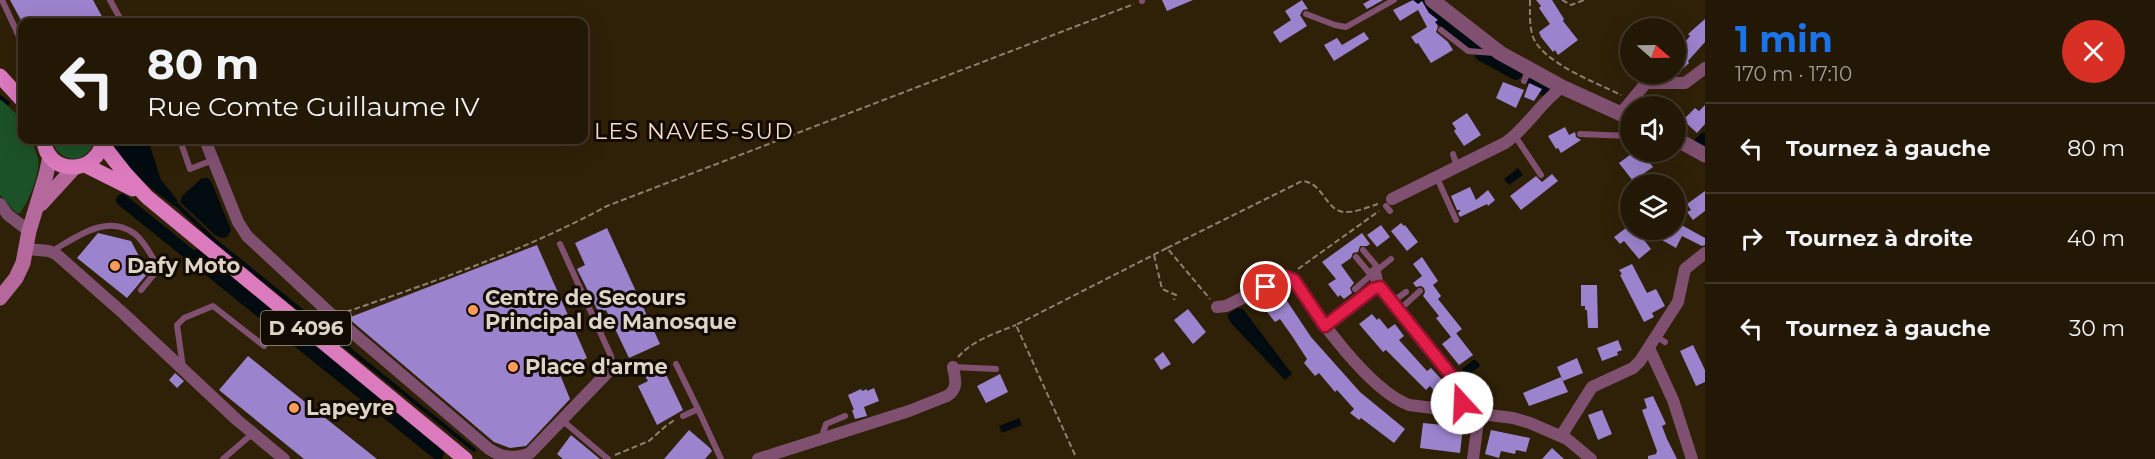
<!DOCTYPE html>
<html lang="fr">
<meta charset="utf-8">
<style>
:root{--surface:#231806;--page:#2b2110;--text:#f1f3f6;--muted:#a3a09b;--line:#403728;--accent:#1a73e8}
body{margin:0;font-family:Montserrat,sans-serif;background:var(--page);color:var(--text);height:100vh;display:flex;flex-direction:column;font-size:22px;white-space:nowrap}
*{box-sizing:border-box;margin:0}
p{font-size:20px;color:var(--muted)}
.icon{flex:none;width:33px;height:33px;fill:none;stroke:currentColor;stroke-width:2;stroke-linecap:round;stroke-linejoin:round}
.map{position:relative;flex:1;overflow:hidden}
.drawer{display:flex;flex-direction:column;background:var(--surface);width:450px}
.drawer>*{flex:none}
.top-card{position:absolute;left:18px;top:18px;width:570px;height:126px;border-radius:12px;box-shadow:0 6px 24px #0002,0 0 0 2px var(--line);background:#231806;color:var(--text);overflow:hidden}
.needle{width:39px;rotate:110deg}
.controls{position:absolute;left:1620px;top:18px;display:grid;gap:12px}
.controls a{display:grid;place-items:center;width:66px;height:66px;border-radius:50%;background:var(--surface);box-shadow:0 6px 24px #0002,0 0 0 2px var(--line);font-size:30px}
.pin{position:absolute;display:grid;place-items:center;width:51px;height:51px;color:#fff;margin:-26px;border:3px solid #fff;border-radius:50%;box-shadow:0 2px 6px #0007}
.me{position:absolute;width:66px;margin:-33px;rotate:340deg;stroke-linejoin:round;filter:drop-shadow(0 0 4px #0008)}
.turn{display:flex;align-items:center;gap:21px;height:126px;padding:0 30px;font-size:27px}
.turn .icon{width:78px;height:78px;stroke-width:2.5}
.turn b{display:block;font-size:42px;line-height:51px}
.round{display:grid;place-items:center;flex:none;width:63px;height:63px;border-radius:32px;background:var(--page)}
.summary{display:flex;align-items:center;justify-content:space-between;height:102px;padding:0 30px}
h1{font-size:36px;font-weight:700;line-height:45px;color:var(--accent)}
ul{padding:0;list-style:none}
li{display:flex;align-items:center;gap:18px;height:90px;padding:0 30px;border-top:2px solid var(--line)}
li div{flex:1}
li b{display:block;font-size:22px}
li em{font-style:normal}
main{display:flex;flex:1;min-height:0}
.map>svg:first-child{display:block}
.green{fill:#1c5227}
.water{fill:#010b10}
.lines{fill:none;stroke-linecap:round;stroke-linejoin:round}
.stream{stroke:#010b10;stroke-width:4}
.canal{stroke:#010b10;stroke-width:12}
.building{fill:#9c83cd}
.path{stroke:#8d816e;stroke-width:2;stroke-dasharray:6 3;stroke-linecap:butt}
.service{stroke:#805070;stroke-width:6}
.minor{stroke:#805070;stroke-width:12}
.tertiary{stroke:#805070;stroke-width:15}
.secondary{stroke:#b4689c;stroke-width:15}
.primary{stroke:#dc7abe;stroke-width:15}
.route-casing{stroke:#92132f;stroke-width:15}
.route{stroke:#e11d48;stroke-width:10}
.poi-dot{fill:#ff9b59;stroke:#120b03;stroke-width:2}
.labels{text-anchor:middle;stroke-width:6;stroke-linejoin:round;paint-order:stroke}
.shield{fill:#120b03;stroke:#a1988c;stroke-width:1.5}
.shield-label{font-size:20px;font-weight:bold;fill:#ded4c6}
.poi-label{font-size:21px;font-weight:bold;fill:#ded4c6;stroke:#120b03;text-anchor:start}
.neighbourhood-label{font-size:22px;letter-spacing:1.5px;fill:#fadccb;stroke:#120b03}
</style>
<main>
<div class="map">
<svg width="1705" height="459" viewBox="0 0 1705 459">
<rect width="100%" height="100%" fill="#2f2008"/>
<path class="green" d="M0 99 22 119V140H32C33 146 36 152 38 158 41 172 28 204 19 214L15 212 0 195Z
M52 140H94C89 165 58 165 52 140Z"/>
<path class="water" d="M112 140H148L161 180 178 201 174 206C153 189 118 166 112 140Z
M1518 168 1523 175 1509 185 1504 179Z
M202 178H208L212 183 231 230 227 237 222 238 215 235 180 202 182 196Z
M1237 308 1243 309 1292 374 1285 380 1231 323 1227 315Z
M1473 360H1476L1480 365 1479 367 1467 376 1462 369Z
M1019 418 1022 425 1002 433 999 426Z"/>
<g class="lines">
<path class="stream" d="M0 97 8 103
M174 202 214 240 474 450
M191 255 197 251 438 448"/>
<path class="canal" d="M1417 1 1478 47
M1481 55 1516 74
M1533 83 1545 90
M1700 143 1705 138
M122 200 438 454"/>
</g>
<path class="building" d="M10 0H93L105 22H22Z
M1162 0H1193L1167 11Z
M1302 0 1308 9 1303 10 1300 15 1307 26 1280 43 1273 32 1291 20 1285 11Z
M1370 0H1383L1367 9 1363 4Z
M1413 0 1418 4 1422 1 1429 13 1438 20 1435 22 1438 26 1436 32 1448 42 1453 50 1431 63 1418 43 1416 44 1411 37 1427 27 1418 10 1400 21 1393 10Z
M1536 0H1552L1564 19 1563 21 1578 40 1558 55 1555 50 1553 52 1541 37 1539 32 1550 24 1539 8 1541 6Z
M1705 19V42L1688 61 1689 63 1676 75V53L1690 36 1688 34Z
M1364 32 1369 39 1334 61 1324 45 1337 38 1342 45Z
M1503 82 1524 90 1516 108 1496 98Z
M1529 83 1542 89 1534 101 1524 97Z
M1705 105V124L1697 133 1683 120 1695 108 1699 111Z
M1467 113 1481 135 1464 146 1454 131 1456 129 1452 123Z
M1565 127 1569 135 1575 132 1576 137 1581 140 1561 153 1558 148 1556 149 1548 136Z
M1634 152H1641L1653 167 1633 181 1619 163Z
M1552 174 1558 181 1521 210 1510 196 1536 176 1542 182Z
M1470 187 1476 200 1488 190 1495 200 1488 206 1487 204 1460 217 1458 213 1461 210H1457L1451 196Z
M1705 191V211L1693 220 1687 212 1691 210 1687 204Z
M1676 222 1705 238V245L1702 246 1682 236 1676 248 1662 240 1668 230H1676Z
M1401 223 1404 226 1405 225 1418 242 1407 251 1391 231Z
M1381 225 1390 237 1377 247 1367 235Z
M1630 225V230H1639L1637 231 1651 249 1639 259 1624 241 1620 244 1614 237Z
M607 228 660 344 629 358 606 310 599 313 577 269 585 265 575 243Z
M98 233 131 241 148 273 127 298 77 258Z
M1362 233 1370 244 1367 246H1360L1358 252 1353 253 1351 258 1341 265 1354 283 1350 288 1352 293 1344 299 1340 295 1338 297 1328 284 1336 279 1322 262Z
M537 245 587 358 559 372 570 399 526 446 510 448 494 442 348 318Z
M1422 257 1438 281 1433 285 1441 296 1438 299 1462 329 1451 337 1436 318 1439 316 1423 296 1425 292 1424 288 1421 286 1416 287 1413 283 1422 276 1413 264Z
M1632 264 1647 293 1656 289 1665 306 1652 313 1654 317 1644 322 1620 275 1622 274 1619 270Z
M1581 285H1597L1598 328H1588L1587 310H1585V306H1581Z
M1283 295 1311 337 1360 392 1405 429 1394 443 1361 418 1359 420 1350 413 1354 409 1337 390 1335 392 1319 373 1315 376 1304 363 1307 359 1292 336 1280 319 1275 322 1264 308Z
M1188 309 1206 332 1193 344 1174 320Z
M1372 314 1377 320 1379 318 1388 329 1395 324 1404 336 1399 340 1427 371 1431 368 1444 382 1434 391 1430 386 1426 390 1386 350 1383 352 1359 324Z
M1456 333 1473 355 1459 365 1442 344Z
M1618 340 1622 350 1617 352 1618 355 1602 361 1597 348Z
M1693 345 1705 370V382L1696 386 1680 351Z
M1163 352 1171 364 1161 370 1154 359Z
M248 356 290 390 377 459H304L219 390Z
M1577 358 1583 373 1563 381 1557 367Z
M663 368 683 410 657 425 638 386 648 381 645 376Z
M175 373 184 381 177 388 169 380Z
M1000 374 1008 392 986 403 977 386Z
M1561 377 1568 392 1529 406 1523 393Z
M874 388 879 401 864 407 867 416 855 419 852 410H854L848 395 861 389 862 391 867 389V391Z
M1653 396 1666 424 1662 426 1667 439 1677 459H1648V456L1656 454 1657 451 1642 410 1647 408 1644 399Z
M1602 410 1612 434 1598 440 1588 415Z
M1423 423 1463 427 1460 453 1420 448Z
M689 430 710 448 712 451 705 459H664Z
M1491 430 1530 438 1526 452 1516 450 1515 454 1501 451 1499 458 1485 454Z
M571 435 600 459H563L557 454Z
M1552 448 1564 459H1542Z"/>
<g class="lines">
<path class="path" d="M1530 0C1530 12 1529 25 1533 37 1543 63 1597 83 1621 95
M1562 0 1571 5 1584 0
M1167 248 1302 181C1323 182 1325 210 1344 212 1355 213 1368 207 1378 204
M1154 255 1162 289 1176 295 1174 300
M1298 269 1379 211
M346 312C433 282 526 250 607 206L1134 4
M958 357C973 340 996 333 1016 325
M615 455 649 441 667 425 676 419
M1075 455 1016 325 1167 248 1210 299"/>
<path class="service" d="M2 0 22 43
M110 0 122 22
M1142 0V1
M1306 14 1335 25 1346 27 1394 0
M1441 30 1468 51 1494 53
M1524 81 1529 70
M1580 134 1630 136
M1515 136 1541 175
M180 140 190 169 213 160
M1453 154 1457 167
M1437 178 1456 220
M1386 206 1390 211
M560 244 611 356 612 362 609 371
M1363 250 1379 269
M52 251C77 237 107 213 135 234 144 241 151 255 157 265L155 273 141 290
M1356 257 1371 275 1391 259
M1355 289 1371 275
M1392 302 1406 292
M1398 311 1420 291
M1657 337 1665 342
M676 364 698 409 683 416
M953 367 996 369
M183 368 177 325 184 318 213 306 264 346
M698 409 721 459
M563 421 608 459
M824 439 823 433 826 424 845 416
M223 459 252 434"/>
<path class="minor" d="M1621 113 1646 83H1685L1705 68
M205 140 238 222 247 236 333 316 489 449C503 458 515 459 530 453L609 371
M1392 199 1505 143C1527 128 1540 103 1562 87
M0 204 8 215 29 231
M26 249 49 251 56 254 124 314 237 420 284 459
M1375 272 1378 287
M1217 307 1226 306 1286 277 1294 280C1316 316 1369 390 1409 405L1513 418 1530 423 1567 439 1591 459
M1325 326 1376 287H1380L1459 385 1461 394V412
M1649 348 1673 400 1692 459
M1561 436 1592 387 1633 368 1640 361 1678 302 1685 269 1705 253
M758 459 909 411 947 396C959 389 955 378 953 367
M1473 459 1479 414"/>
<path class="tertiary" d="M1432 0 1500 53 1562 87 1630 118
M1676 139 1705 155"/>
<path class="secondary" d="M41 204 74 168
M0 298 16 278 23 263 29 231 46 175 50 156"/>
<path class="primary" d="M0 76 22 100
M44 140C46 176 98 176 103 140
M102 144 124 172 147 197 465 459
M85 165 133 189"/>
</g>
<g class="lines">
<g class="route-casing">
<path id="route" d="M1266 287 1286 277 1294 280 1325 326 1373 289 1380 287 1458 384 1462 403"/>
</g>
<use href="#route" class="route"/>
</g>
<g class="poi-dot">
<circle cx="115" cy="266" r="6"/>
<circle cx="473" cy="310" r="6"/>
<circle cx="513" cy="367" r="6"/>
<circle cx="294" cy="408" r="6"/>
</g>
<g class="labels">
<rect class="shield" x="261" y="311" width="90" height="34" rx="4.5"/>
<g class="shield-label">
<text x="306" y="335">D 4096</text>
</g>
<g class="poi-label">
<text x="127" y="273">Dafy Moto</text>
<text x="485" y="305">Centre de Secours<tspan x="485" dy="24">Principal de Manosque</tspan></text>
<text x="525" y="374">Place d'arme</text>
<text x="306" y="415">Lapeyre</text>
</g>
<g class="neighbourhood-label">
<text x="694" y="139">LES NAVES-SUD</text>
</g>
</g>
</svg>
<div class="controls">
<a><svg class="needle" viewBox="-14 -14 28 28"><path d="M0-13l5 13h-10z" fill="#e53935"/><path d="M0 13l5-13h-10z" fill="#a3a09b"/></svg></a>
<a><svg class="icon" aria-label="sound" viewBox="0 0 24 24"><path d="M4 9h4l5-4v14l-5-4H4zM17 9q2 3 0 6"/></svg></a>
<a><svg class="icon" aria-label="layers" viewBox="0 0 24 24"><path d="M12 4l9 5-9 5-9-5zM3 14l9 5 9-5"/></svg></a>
</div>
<div class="pin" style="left:1266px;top:287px;background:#d93025"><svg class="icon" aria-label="arrive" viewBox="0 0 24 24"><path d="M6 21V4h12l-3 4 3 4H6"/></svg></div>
<svg class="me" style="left:1462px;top:403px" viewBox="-20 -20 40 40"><circle r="19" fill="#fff"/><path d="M0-13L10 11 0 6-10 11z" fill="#e11d48"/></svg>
<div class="top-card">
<div class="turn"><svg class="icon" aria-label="left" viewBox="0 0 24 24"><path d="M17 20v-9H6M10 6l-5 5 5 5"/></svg><div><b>80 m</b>Rue Comte Guillaume IV</div></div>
</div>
</div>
<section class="drawer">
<div class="summary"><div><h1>1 min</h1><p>170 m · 17:10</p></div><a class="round" style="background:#d93025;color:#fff"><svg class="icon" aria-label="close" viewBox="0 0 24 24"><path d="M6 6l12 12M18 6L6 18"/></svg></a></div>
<ul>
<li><svg class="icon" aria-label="left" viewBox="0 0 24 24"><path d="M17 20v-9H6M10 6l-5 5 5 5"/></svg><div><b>Tournez à gauche</b></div><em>80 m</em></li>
<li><svg class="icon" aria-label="right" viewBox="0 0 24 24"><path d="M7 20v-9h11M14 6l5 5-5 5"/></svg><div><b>Tournez à droite</b></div><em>40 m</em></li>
<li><svg class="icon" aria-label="left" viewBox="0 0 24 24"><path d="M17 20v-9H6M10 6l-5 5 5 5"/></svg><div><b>Tournez à gauche</b></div><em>30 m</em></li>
</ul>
</section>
</main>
